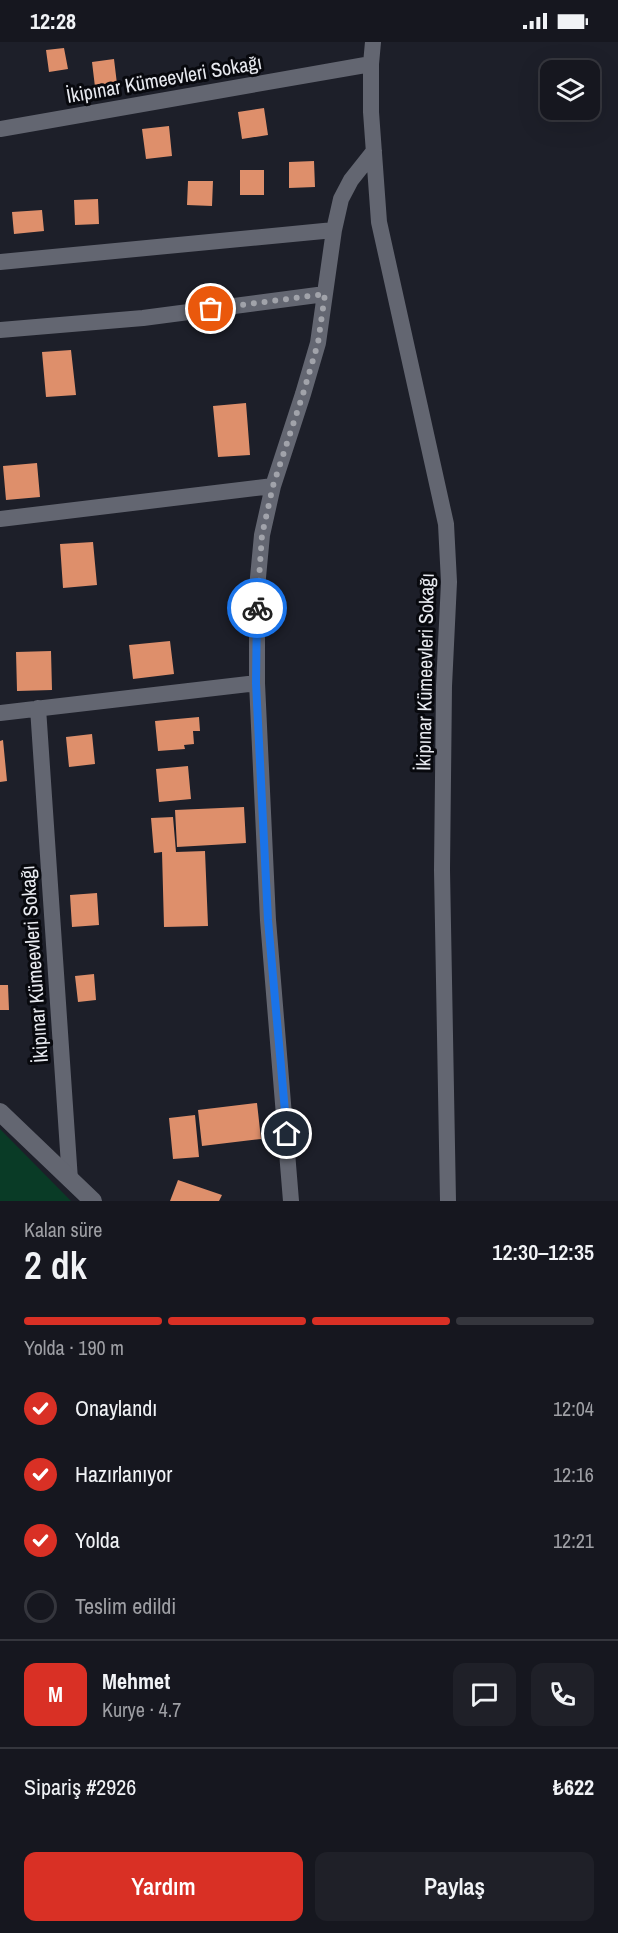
<!DOCTYPE html>
<html lang="tr">
<meta charset="utf-8">
<style>
:root{--surface:#16171f;--page:#1f2028;--text:#f1f3f6;--muted:#9e9fa4;--line:#35363d;--accent:#d93025}
body{margin:0;font-family:"Archivo Narrow",sans-serif;background:var(--page);color:var(--text);height:100vh;display:flex;flex-direction:column;font-size:22px;white-space:nowrap}
*{box-sizing:border-box;margin:0}
p{font-size:20px;color:var(--muted)}
.icon{flex:none;width:33px;height:33px;fill:none;stroke:currentColor;stroke-width:2;stroke-linecap:round;stroke-linejoin:round}
.map{position:relative;height:1159px;overflow:hidden}
.drawer{display:flex;flex-direction:column;background:var(--surface);flex:1}
.drawer>*{flex:none}
.controls{position:absolute;left:540px;top:18px;display:grid;gap:12px}
.controls a{display:grid;place-items:center;width:60px;height:60px;border-radius:12px;background:var(--surface);box-shadow:0 6px 24px #0002,0 0 0 2px var(--line);font-size:30px}
.pin{position:absolute;display:grid;place-items:center;width:51px;height:51px;color:#fff;margin:-26px;border:3px solid #fff;border-radius:50%;box-shadow:0 2px 6px #0007}
.courier{position:absolute;display:grid;place-items:center;width:60px;height:60px;margin:-30px;border:4px solid #1a73e8;border-radius:50%;background:#fff;color:#222;box-shadow:0 2px 8px #0007}
.headline em{font-style:normal;font-weight:600}
.headline div{display:flex;flex-direction:column-reverse}
.headline{display:flex;align-items:center;justify-content:space-between;height:102px;padding:0 24px}
h1{font-size:39px;font-weight:600;line-height:45px}
.bar{display:grid;grid-template-columns:repeat(4,1fr);gap:9px 6px;align-content:center;height:72px;padding:0 24px}
.bar i{height:8px;border-radius:4px;background:var(--line)}
.bar .on{background:var(--accent)}
.bar p{grid-column:span 4}
.line{display:flex;align-items:center;gap:15px;padding:0 24px;border-top:2px solid var(--line)}
.line div{flex:1}
.round{display:grid;place-items:center;flex:none;width:63px;height:63px;border-radius:12px;background:var(--page)}
ol{padding:0 24px;list-style:none}
li{display:flex;align-items:center;gap:18px;height:66px}
li p{margin-inline-start:auto}
li .icon{padding:6px;border-radius:50%;background:var(--accent);color:#fff;stroke-width:4}
li:last-child{color:var(--muted)}
li i{width:33px;height:33px;border:3px solid var(--line);border-radius:50%}
.action{display:flex;gap:12px;margin-top:auto;padding:12px 24px}
.action a{flex:1;height:69px;border-radius:12px;background:var(--accent);color:#fff;font-size:24px;font-weight:600;line-height:69px;text-align:center}
.action a+a{background:var(--page);color:var(--text)}
.status{display:flex;justify-content:space-between;align-items:center;height:42px;padding:0 30px;background:var(--surface);direction:ltr}
.status svg{height:16px;fill:currentColor}
.map>svg:first-child{display:block}
.green{fill:#093b26}
.building{fill:#de8f6b}
.lines{fill:none;stroke-linecap:round;stroke-linejoin:round}
.minor{stroke:#636671;stroke-width:16}
.tertiary{stroke:#636671;stroke-width:18}
.done{stroke:#a1a3aa;stroke-width:6;stroke-dasharray:0 10.8}
.route{stroke:#1a73e8;stroke-width:8}
.labels{text-anchor:middle;stroke-width:6;stroke-linejoin:round;paint-order:stroke}
.street-label{font-size:20px;fill:#e8eaf0;stroke:#08090e}
</style>
<div class="status"><b>12:28</b><svg viewBox="0 0 49 12"><path d="M0 12V9h3v3zM5 12V6h3v6zM10 12V3h3v9zM15 12V0h3v12zM26 1h20v11H26zM47 4h2v5h-2z"/></svg></div>
<div class="map">
<svg width="618" height="1159" viewBox="0 0 618 1159">
<rect width="100%" height="100%" fill="#1d1f29"/>
<path class="green" d="M0,1087L71,1159H0Z"/>
<path class="building" d="M64,6L68,27L49,30L46,8Z
M114,17L117,42L95,45L92,20Z
M264,66L268,93L242,97L238,70Z
M169,84L172,114L146,117L142,87Z
M314,119L315,145L289,146V120Z
M240,128H264V153H240Z
M188,139H213L212,164L187,163Z
M98,157L99,182L75,183L74,158Z
M42,168L44,189L14,192L12,170Z
M71,308L76,353L46,355L42,310Z
M246,361L250,413L218,415L213,364Z
M37,421L40,455L6,458L3,424Z
M93,500L97,543L63,546L60,502Z
M170,599L174,632L133,637L129,603Z
M51,609L52,648L17,649L16,610Z
M199,675L200,689H193L194,702L184,703L185,707L158,709L155,679Z
M92,692L95,722L69,725L66,695Z
M3,698L7,739L0,740V699Z
M188,724L191,757L159,760L156,727Z
M244,765L246,801L177,805L175,768Z
M173,775L176,810L205,809L208,884L164,885L162,810L154,811L151,776Z
M97,851L99,883L72,885L70,853Z
M94,932L96,958L78,960L75,934Z
M0,943H8L9,968H0Z
M257,1061L261,1097L202,1104L198,1068Z
M195,1073L199,1115L173,1117L169,1076Z
M178,1138L222,1153L219,1159H170Z"/>
<g class="lines">
<path class="minor" d="M373,0L371,22V70L379,180L446,482L449,540L444,644L442,828L448,1159
M0,87L371,22
M0,220C111,210 222,198 334,188
M0,288L143,276L325,252
M0,477L273,444
M38,666L70,1138
M0,671L257,641
M291,1159L268,878L257,641V546L262,493L273,444L303,352L318,301L334,188L341,157L351,138L374,109"/>
<path class="tertiary" d="M0,1070L93,1159"/>
</g>
<g class="lines">
<path class="done" d="M211,267L325,252L318,301L303,352L273,444L262,493L257,566"/>
<path class="route" d="M257,566L256,641L268,878L287,1092"/>
</g>
<g class="labels">
<g class="street-label">
<text transform="translate(164 37) rotate(-10)" y="7">İkipınar Kümeevleri Sokağı</text>
<text transform="translate(425 630) rotate(-89)" y="7">İkipınar Kümeevleri Sokağı</text>
<text transform="translate(34 922) rotate(-94)" y="7">İkipınar Kümeevleri Sokağı</text>
</g>
</g>
</svg>
<div class="controls">
<a><svg class="icon" aria-label="layers" viewBox="0 0 24 24"><path d="M12 4l9 5-9 5-9-5zM3 14l9 5 9-5"/></svg></a>
</div>
<div class="pin" style="left:211px;top:267px;background:#ea580c"><svg class="icon" aria-label="bag" viewBox="0 0 24 24"><path d="M5 8h14l-1 12H6zM9 8a3 3 0 0 1 6 0"/></svg></div>
<div class="pin" style="left:287px;top:1092px;background:#1f2937"><svg class="icon" aria-label="home" viewBox="0 0 24 24"><path d="M3 11l9-7 9 7M6 9v11h12V9"/></svg></div>
<div class="courier" style="left:257px;top:566px"><svg class="icon" aria-label="bike" viewBox="0 0 24 24"><circle cx="6" cy="16" r="4"/><circle cx="18" cy="16" r="4"/><path d="M6 16l4-8h5l3 8M10 8l3 8H6M13 5h3"/></svg></div>
</div>
<section class="drawer">
<div class="headline"><div><h1>2 dk</h1><p>Kalan süre</p></div><em>12:30–12:35</em></div>
<div class="bar"><i class="on"></i><i class="on"></i><i class="on"></i><i></i><p>Yolda · 190 m</p></div>
<ol>
<li><svg class="icon" aria-label="check" viewBox="0 0 24 24"><path d="M5 12l5 5 9-10"/></svg>Onaylandı<p>12:04</p></li>
<li><svg class="icon" aria-label="check" viewBox="0 0 24 24"><path d="M5 12l5 5 9-10"/></svg>Hazırlanıyor<p>12:16</p></li>
<li><svg class="icon" aria-label="check" viewBox="0 0 24 24"><path d="M5 12l5 5 9-10"/></svg>Yolda<p>12:21</p></li>
<li><i></i>Teslim edildi</li>
</ol>
<div class="line" style="height:108px"><b class="round" style="background:var(--accent);color:#fff">M</b><div><b>Mehmet</b><p>Kurye · 4.7</p></div><a class="round"><svg class="icon" aria-label="chat" viewBox="0 0 24 24"><path d="M4 5h16v11H9l-5 4z"/></svg></a><a class="round"><svg class="icon" aria-label="phone" viewBox="0 0 24 24"><path d="M5 4h4l2 5-3 2q2 4 5 5l2-3 5 2v4C11 20 4 13 5 4z"/></svg></a></div>
<div class="line" style="height:78px"><div>Sipariş #2926</div><b>₺622</b></div>
<div class="action"><a>Yardım</a><a>Paylaş</a></div>
</section>
